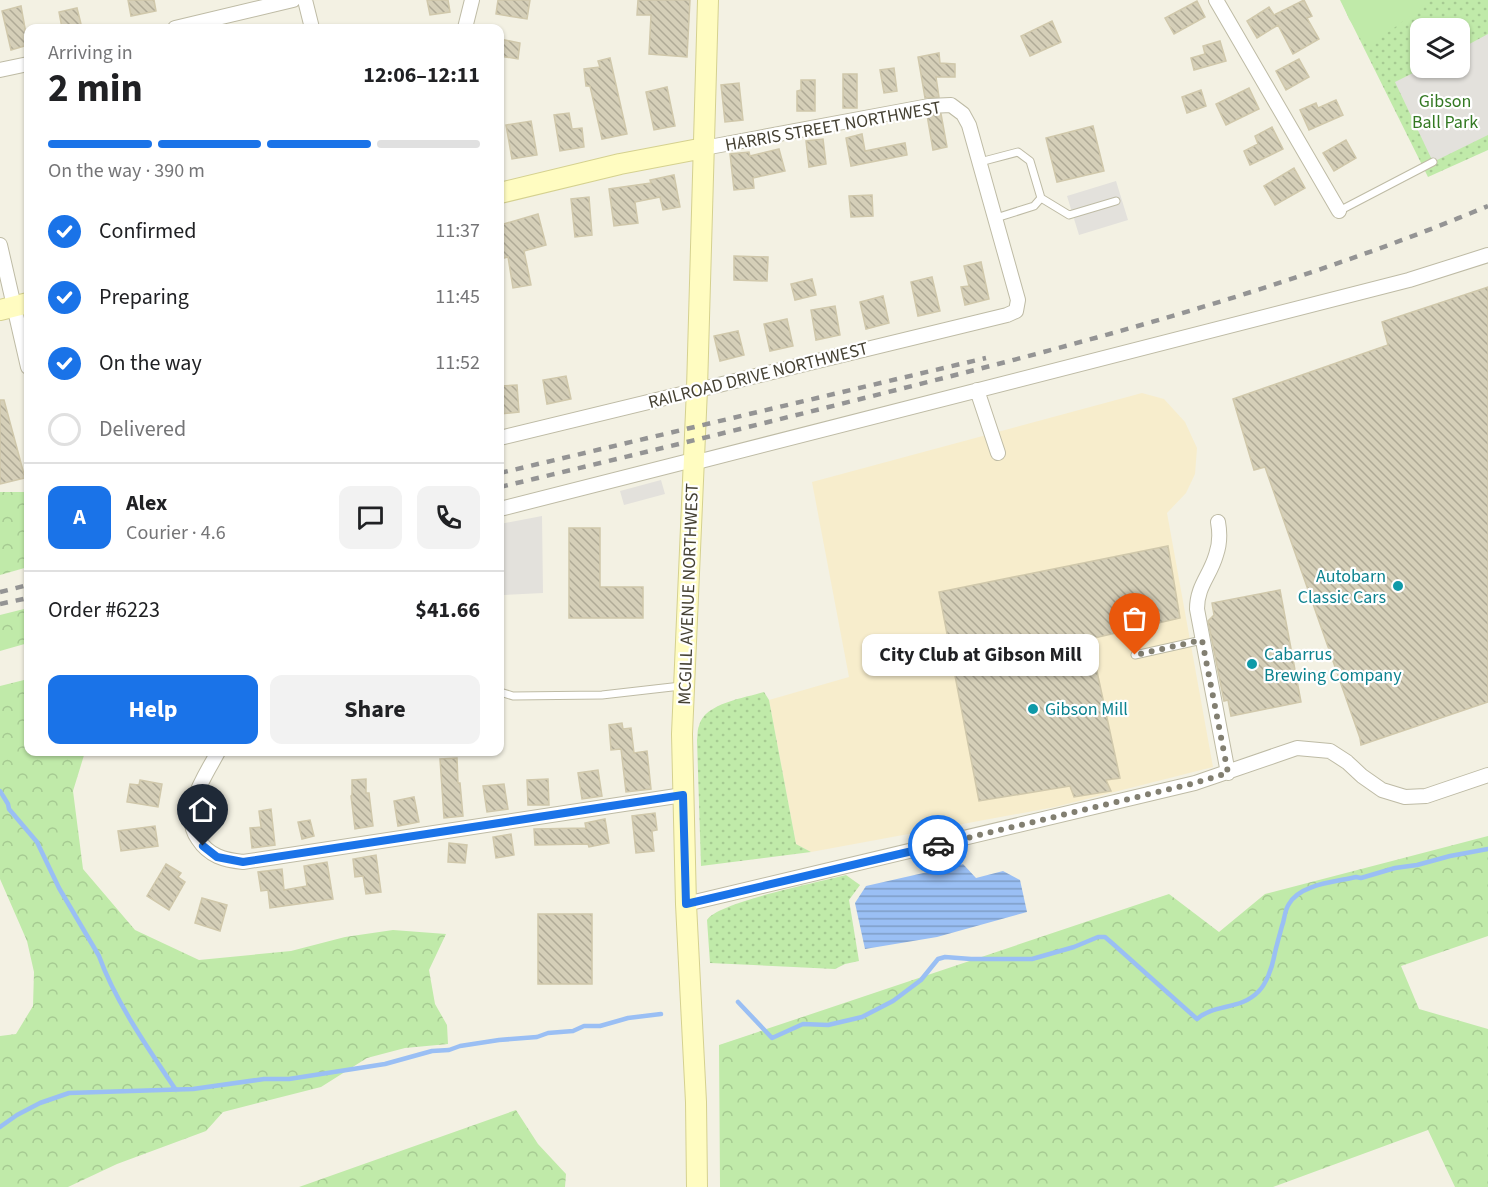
<!DOCTYPE html>
<meta charset="utf-8">
<style>
:root{--surface:#fff;--page:#f2f2f2;--text:#202124;--muted:#757577;--line:#e0e0e0;--accent:#1a73e8}
body{margin:0;font-family:"Source Sans 3",sans-serif;background:var(--page);color:var(--text);height:100vh;display:flex;flex-direction:column;font-size:22px;white-space:nowrap}
*{box-sizing:border-box;margin:0}
p{font-size:20px;color:var(--muted)}
.icon{flex:none;width:33px;height:33px;fill:none;stroke:currentColor;stroke-width:2;stroke-linecap:round;stroke-linejoin:round}
.map{position:relative;flex:1;overflow:hidden}
.panel{position:absolute;left:24px;top:24px;width:480px;height:732px;display:flex;flex-direction:column;background:var(--surface);border-radius:12px;box-shadow:0 2px 4px #0004}
.panel>*{flex:none}
.buttons{position:absolute;left:1410px;top:18px;display:grid;gap:12px}
.buttons a{display:grid;place-items:center;width:60px;height:60px;border-radius:12px;background:var(--surface);box-shadow:0 2px 4px #0004;font-size:30px}
.pin{position:absolute;display:grid;place-items:center;width:51px;height:51px;color:#fff;margin:-62px -26px;border-radius:50% 50% 50% 0;rotate:-45deg;box-shadow:0 0 6px #0007}
.pin .icon{rotate:45deg}
.courier{position:absolute;display:grid;place-items:center;width:60px;height:60px;margin:-30px;border:4px solid #1a73e8;border-radius:50%;background:#fff;color:#222;box-shadow:0 2px 8px #0007}
.bubble{position:absolute;height:42px;border-radius:12px;background:var(--surface);box-shadow:0 2px 4px #0004;font-size:20px;font-weight:700;line-height:42px;text-align:center}
.overview em{font-style:normal;font-weight:700}
.overview div{display:flex;flex-direction:column-reverse}
.overview{display:flex;align-items:center;justify-content:space-between;height:102px;padding:0 24px}
h1{font-size:39px;font-weight:700;line-height:45px}
.bar{display:grid;grid-template-columns:repeat(4,1fr);gap:9px 6px;align-content:center;height:72px;padding:0 24px}
.bar i{height:8px;border-radius:4px;background:var(--line)}
.bar .active{background:var(--accent)}
.bar p{grid-column:span 4}
.line{display:flex;align-items:center;gap:15px;padding:0 24px;border-top:2px solid var(--line)}
.line div{flex:1}
.round{display:grid;place-items:center;flex:none;width:63px;height:63px;border-radius:12px;background:var(--page)}
ol{padding:0 24px;list-style:none}
li{display:flex;align-items:center;gap:18px;height:66px}
li p{margin-inline-start:auto}
li .icon{padding:6px;border-radius:50%;background:var(--accent);color:#fff;stroke-width:4}
li:last-child{color:var(--muted)}
li i{width:33px;height:33px;border:3px solid var(--line);border-radius:50%}
.button{display:flex;gap:12px;margin-top:auto;padding:12px 24px}
.button a{flex:1;height:69px;border-radius:12px;background:var(--accent);color:#fff;font-size:24px;font-weight:700;line-height:69px;text-align:center}
.button a+a{background:var(--page);color:var(--text)}
.map>svg:first-child{display:block}
.commercial{fill:#f7edcc}
.grass{fill:url(#grass-dots);fill-rule:evenodd}
.forest{fill:url(#forest-crowns)}
.garden{fill:#c0eaa9}
.parking{fill:#e3e1dc}
.water{fill:url(#water-rules)}
.lines{fill:none;stroke-linecap:round;stroke-linejoin:round}
.stream{stroke:#9abff4;stroke-width:4.5}
.building{fill:url(#building-back-hatch);stroke:#d0c8ab;stroke-width:1.5}
.lane-casing{stroke:#bebba5;stroke-width:9}
.street-casing{stroke:#bebba5;stroke-width:16}
.secondary-casing{stroke:#d5d18f;stroke-width:22}
.lane{stroke:#fff;stroke-width:7}
.street{stroke:#fff;stroke-width:14}
.secondary{stroke:#fffcc1;stroke-width:20}
.rail{stroke:#949494;stroke-width:4.5;stroke-dasharray:8 8;stroke-linecap:butt}
.done{stroke:#827f71;stroke-width:6;stroke-dasharray:0 10.8}
.route{stroke:#1a73e8;stroke-width:8}
.culture-dot{fill:#0f9aa8;stroke:#fff;stroke-width:2}
.labels{text-anchor:middle;stroke-width:4.5;stroke-linejoin:round;paint-order:stroke}
.park-label{font-size:18px;fill:#347923;stroke:#fff}
.street-label{font-size:18px;fill:#454133;stroke:#fff}
.culture-label{font-size:18px;fill:#0d838f;stroke:#fff;text-anchor:start}
</style>
<div class="map">
<svg width="1488" height="1187" viewBox="0 0 1488 1187">
<defs>
<pattern id="grass-dots" width="8" height="8" patternUnits="userSpaceOnUse" patternTransform="scale(1.5)"><rect width="8" height="8" fill="#c0eaa9"/><path d="M2 2h.1M6 6h.1" fill="none" stroke="#a6ca92" stroke-width="1.8" stroke-linecap="round"/></pattern>
<pattern id="forest-crowns" width="20" height="18" patternUnits="userSpaceOnUse" patternTransform="scale(1.5)"><rect width="20" height="18" fill="#c0eaa9"/><path d="M2 6a3 3 0 1 1 6 0M12 15a3 3 0 1 1 6 0" fill="none" stroke="#a6ca92"/></pattern>
<pattern id="water-rules" width="6" height="5" patternUnits="userSpaceOnUse" patternTransform="scale(1.5)"><rect width="6" height="5" fill="#9abff4"/><path d="M0 2.5h6" fill="none" stroke="#7f9dc6"/></pattern>
<pattern id="building-back-hatch" width="6" height="6" patternUnits="userSpaceOnUse" patternTransform="scale(1.5)"><rect width="6" height="6" fill="#d5cfb8"/><path d="M-1 5l2 2M0 0l6 6M5-1l2 2" fill="none" stroke="#afaa96"/></pattern>
</defs>
<rect width="100%" height="100%" fill="#f3f1e3"/>
<path class="commercial" d="M1142,393L1164,399L1185,422L1197,448L1195,474L1186,493L1167,513L1213,767L1055,807L811,852L796,844L769,700L849,677L812,482Z"/>
<path class="grass" d="M1340,0H1488V150L1428,177ZM1420,28H1460V68H1420Z
M764,692L769,700L796,844L811,852L701,866L697,740C698,735 697,730 699,726C704,703 745,698 764,692Z
M846,875L860,885L849,900L859,961L845,964L835,969L710,963L707,920C718,902 820,882 846,875Z"/>
<path class="forest" d="M0,492H28V567L0,575Z
M28,608V643L0,651V615Z
M28,679V752H85L73,791L83,869L135,930L199,960L291,951L345,937L393,930L446,934L429,970L435,1004L447,1025L448,1044L405,1048L367,1058L321,1087L223,1112L206,1131L117,1164L68,1187H0V1036L16,1034L33,1006L34,972L27,941L0,879V686Z
M1488,836V936L1401,966L1419,1009L1488,1029V1187H1455L1428,1130L1273,1187H720L719,1045L1169,894L1219,932L1265,894Z
M516,1110L538,1144L566,1174L565,1187H299Z"/>
<path class="garden" d="M1341,0H1432L1368,47L1349,19Z"/>
<path class="parking" d="M1488,34V135L1433,162L1395,82L1423,68H1460V49Z
M1116,181L1128,220L1079,235L1067,196Z
M661,480L665,494L624,505L620,491Z
M542,516L543,593L504,595L500,524Z"/>
<path class="water" d="M963,864L976,878L1003,871L1020,880L1027,912L937,937L865,949L855,903L866,886Z"/>
<g class="lines">
<path class="stream" d="M0,791L8,804L9,809L37,842L59,888L99,956C115,1001 149,1050 176,1090
M738,1002L772,1038L803,1024L828,1025L862,1017L893,1001L921,980L938,959L945,957L971,959H1032L1074,947L1098,937H1105L1112,943L1197,1019C1215,1003 1240,1011 1259,991C1266,984 1272,968 1274,957C1276,947 1279,937 1282,926C1285,919 1284,911 1289,904C1300,884 1335,882 1356,877L1361,878L1395,868L1417,865L1450,856L1488,849
M0,1127L17,1115L40,1103L69,1093L193,1089L264,1079H289L385,1064L432,1051L449,1050L460,1046L499,1040L537,1037L548,1033L573,1031L584,1026H600L628,1018L661,1014"/>
</g>
<path class="building" d="M128,0H154L156,11L131,16Z
M427,0H448L450,12L430,15Z
M498,0H530L527,19L496,14Z
M638,0H690L687,57L649,54L651,15H637Z
M1304,0L1312,16L1307,18L1319,39L1293,54L1278,25L1257,38L1247,21L1269,7L1274,15Z
M1197,1L1205,17L1174,34L1165,18Z
M21,6L28,45L11,50L2,11Z
M77,8L82,28H62L59,12Z
M1052,21L1061,42L1030,56L1021,36Z
M500,39L520,43L518,59L500,56Z
M1220,41L1226,61L1194,70L1191,58L1205,54L1203,46Z
M939,53L940,63L955,64V77H936L939,97L925,98L918,57Z
M610,58L627,134L602,139L590,86H586L584,69L600,67L598,61Z
M1299,59L1309,77L1286,90L1276,71Z
M894,68L897,91L884,93L880,70Z
M843,74H857V108H843Z
M801,80H815V111H797V91L801,90Z
M739,83L743,120L725,122L721,85Z
M667,87L675,126L654,130L646,92Z
M1249,88L1259,109L1226,125L1216,104Z
M1201,90L1206,106L1187,113L1182,97Z
M1336,100L1343,115L1309,130L1300,110L1316,103L1318,108Z
M569,113L572,129L582,128L584,147L560,151L554,115Z
M941,114L947,147L933,150L927,115Z
M531,121L537,155L512,159L506,125Z
M1093,126L1104,171L1057,182L1046,138Z
M1272,127L1283,149L1250,165L1244,151L1258,144L1255,136Z
M862,134L865,151L905,143L907,155L851,166L846,138Z
M823,139L826,164L809,167L806,141Z
M1346,140L1356,158L1334,171L1323,153Z
M779,149L785,171L753,178L754,188L734,190L730,154L749,152L750,156Z
M1294,168L1305,188L1275,205L1264,186Z
M674,175L680,207L663,210L660,197L635,202L638,223L614,226L609,189L651,183L650,180Z
M872,195L873,216L851,217L849,196Z
M589,197L592,235L575,237L571,199Z
M538,214L546,245L524,251L531,285L513,288L508,257L500,259V225Z
M734,256L768,257L767,281L734,280Z
M981,262L989,299L965,305L961,287L969,286L964,266Z
M932,277L940,311L918,316L911,282Z
M812,279L816,295L795,300L791,284Z
M1488,287V702L1361,745L1360,738L1265,467L1254,470L1233,399L1388,345L1382,322Z
M883,296L889,323L866,329L860,302Z
M835,306L840,335L816,340L811,310Z
M787,319L793,346L770,351L764,324Z
M738,331L744,355L720,361L714,336Z
M566,376L571,399L547,404L543,380Z
M517,385L519,412L500,414V386Z
M0,400H4L25,478L0,484Z
M569,528H600V587H643V618H569Z
M1168,546L1180,618L1090,639L1120,778L1106,780L1111,791L1074,797L1070,786L979,801L939,592Z
M1280,590L1301,702L1231,716L1228,700L1224,701L1208,621L1214,615L1212,603Z
M622,723L623,729L631,728L634,753L647,751L651,789L626,792L621,749L611,750L609,725Z
M457,758L458,783H460L463,816L444,818L440,759Z
M598,770L602,796L582,799L578,773Z
M366,779V793H369L373,826L355,829L351,796L352,795V780Z
M548,779L549,805H528L527,780Z
M140,780L162,784L158,807L127,802L130,784L139,785Z
M504,784L508,809L487,812L483,786Z
M414,797L419,822L398,826L394,801Z
M271,809L275,845L252,848L250,828L261,827L259,811Z
M655,813L657,830L652,831L654,851L636,853L632,816Z
M605,819L609,843L589,847L588,844L535,845L534,829L586,828L585,823Z
M310,820L314,836L302,839L298,822Z
M155,826L158,846L121,851L118,831Z
M511,834L514,855L496,858L493,837Z
M449,843L467,845L465,863L448,862Z
M376,855L381,892L366,894L363,876L355,877L353,859Z
M327,862L333,899L270,908L268,890L261,891L258,872L282,869L284,890L307,886L304,866Z
M166,864L181,873L178,877L185,882L169,910L147,896Z
M202,898L227,905L220,931L195,923Z
M538,914H592V984H538Z"/>
<g class="lines">
<g class="lane-casing">
<path id="lane" d="M980,162L1018,152L1030,161L1041,198L1034,206L996,218
M1041,198L1069,215L1116,201
M1339,211L1433,162
M1135,655L1202,640
M500,692L513,696L602,695L681,686"/>
</g>
<g class="street-casing">
<path id="street" d="M305,0L312,28
M1216,0L1339,211
M175,28L293,0
M465,28L472,0
M0,70L28,64
M0,245L28,367
M977,390L998,453
M500,438L1007,315L1016,311L1018,300L969,125L963,114L951,105L929,106L704,148
M693,463L1409,280L1488,255
M500,509L693,460
M1218,522C1220,533 1220,544 1216,555C1210,576 1197,586 1197,609L1228,773
M218,752C205,776 179,812 198,839C209,856 224,860 243,862L683,795
M686,904L1195,783L1297,748L1330,751L1347,762L1362,776L1382,790L1405,797L1426,796L1488,775"/>
</g>
<g class="secondary-casing">
<path id="secondary" d="M500,193L620,164L704,148
M0,310L28,303
M697,1187L696,1102L686,904L682,734L697,389L708,0"/>
</g>
<use href="#lane" class="lane"/>
<use href="#street" class="street"/>
<use href="#secondary" class="secondary"/>
<path class="rail" d="M500,473L986,358
M500,487C639,454 778,420 916,385C1110,336 1304,283 1488,206
M0,592L28,585
M0,604L28,598"/>
</g>
<g class="lines">
<path class="done" d="M938,845L1195,783L1228,773L1202,640L1135,655"/>
<path class="route" d="M203,846L217,857L243,862L683,795L686,904L938,845"/>
</g>
<g class="culture-dot">
<circle cx="1398" cy="586" r="6"/>
<circle cx="1252" cy="664" r="6"/>
<circle cx="1033" cy="709" r="6"/>
</g>
<g class="labels">
<g class="park-label">
<text x="1445" y="107">Gibson<tspan x="1445" dy="21">Ball Park</tspan></text>
</g>
<g class="street-label">
<text transform="translate(833 126) rotate(-10)" y="6">HARRIS STREET NORTHWEST</text>
<text transform="translate(758 375) rotate(-14)" y="6">RAILROAD DRIVE NORTHWEST</text>
<text transform="translate(688 594) rotate(-88)" y="6">MCGILL AVENUE NORTHWEST</text>
</g>
<g class="culture-label">
<text x="1386" y="582" text-anchor="end">Autobarn<tspan x="1386" dy="21">Classic Cars</tspan></text>
<text x="1264" y="660">Cabarrus<tspan x="1264" dy="21">Brewing Company</tspan></text>
<text x="1045" y="715">Gibson Mill</text>
</g>
</g>
</svg>
<div class="buttons">
<a><svg class="icon" aria-label="layers" viewBox="0 0 24 24"><path d="M12 4l9 5-9 5-9-5zM3 14l9 5 9-5"/></svg></a>
</div>
<div class="pin" style="left:1135px;top:655px;background:#ea580c"><svg class="icon" aria-label="bag" viewBox="0 0 24 24"><path d="M5 8h14l-1 12H6zM9 8a3 3 0 0 1 6 0"/></svg></div>
<div class="pin" style="left:203px;top:846px;background:#1f2937"><svg class="icon" aria-label="home" viewBox="0 0 24 24"><path d="M3 11l9-7 9 7M6 9v11h12V9"/></svg></div>
<div class="courier" style="left:938px;top:845px"><svg class="icon" aria-label="car" viewBox="0 0 24 24"><path d="M5 17H2v-5l4-1 3-4h7l3 4 3 1v5h-3M9 17h6M6 11h13"/><circle cx="7" cy="17" r="2"/><circle cx="17" cy="17" r="2"/></svg></div>
<div class="bubble" style="left:862px;top:634px;width:237px">City Club at Gibson Mill</div>
<section class="panel">
<div class="overview"><div><h1>2 min</h1><p>Arriving in</p></div><em>12:06–12:11</em></div>
<div class="bar"><i class="active"></i><i class="active"></i><i class="active"></i><i></i><p>On the way · 390 m</p></div>
<ol>
<li><svg class="icon" aria-label="check" viewBox="0 0 24 24"><path d="M5 12l5 5 9-10"/></svg>Confirmed<p>11:37</p></li>
<li><svg class="icon" aria-label="check" viewBox="0 0 24 24"><path d="M5 12l5 5 9-10"/></svg>Preparing<p>11:45</p></li>
<li><svg class="icon" aria-label="check" viewBox="0 0 24 24"><path d="M5 12l5 5 9-10"/></svg>On the way<p>11:52</p></li>
<li><i></i>Delivered</li>
</ol>
<div class="line" style="height:108px"><b class="round" style="background:var(--accent);color:#fff">A</b><div><b>Alex</b><p>Courier · 4.6</p></div><a class="round"><svg class="icon" aria-label="chat" viewBox="0 0 24 24"><path d="M4 5h16v11H9l-5 4z"/></svg></a><a class="round"><svg class="icon" aria-label="phone" viewBox="0 0 24 24"><path d="M5 4h4l2 5-3 2q2 4 5 5l2-3 5 2v4C11 20 4 13 5 4z"/></svg></a></div>
<div class="line" style="height:78px"><div>Order #6223</div><b>$41.66</b></div>
<div class="button"><a>Help</a><a>Share</a></div>
</section>
</div>
